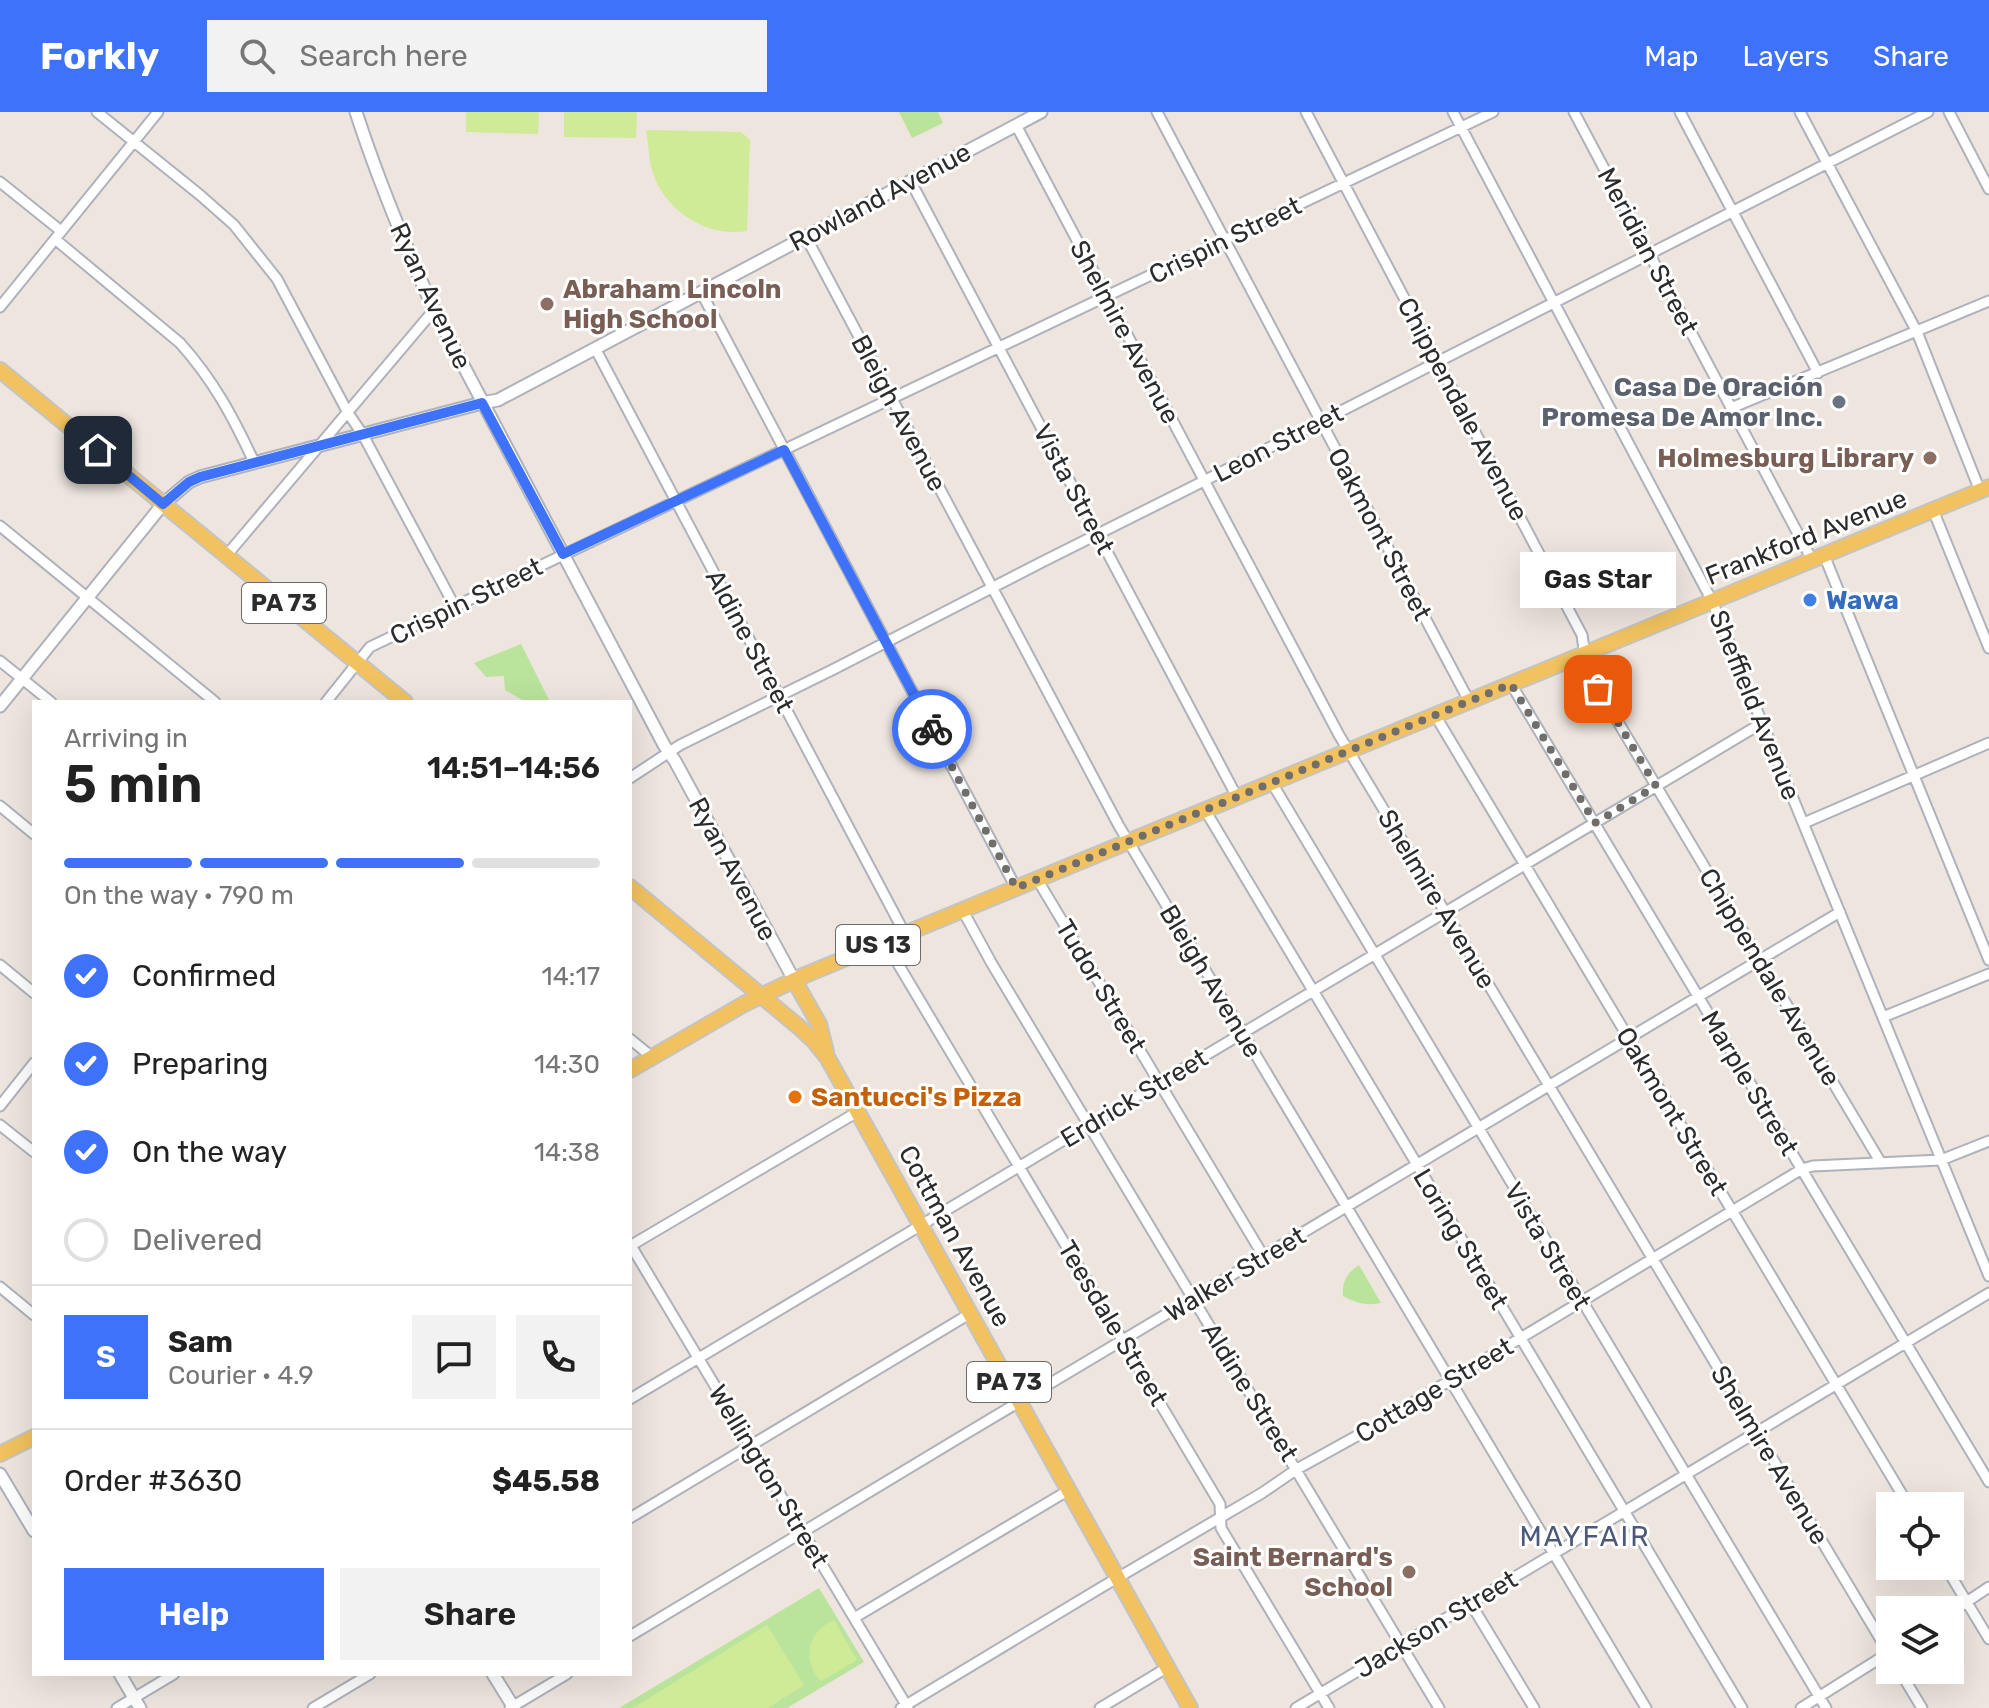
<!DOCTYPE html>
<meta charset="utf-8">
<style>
:root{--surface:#fff;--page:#f2f2f2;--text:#222;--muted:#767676;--line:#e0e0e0;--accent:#3e72fa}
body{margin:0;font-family:Rubik,sans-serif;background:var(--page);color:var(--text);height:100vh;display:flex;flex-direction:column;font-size:30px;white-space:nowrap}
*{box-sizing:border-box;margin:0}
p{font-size:26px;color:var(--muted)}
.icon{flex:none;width:44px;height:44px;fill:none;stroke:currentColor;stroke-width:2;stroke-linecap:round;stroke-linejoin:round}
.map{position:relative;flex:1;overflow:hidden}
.details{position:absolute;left:32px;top:588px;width:600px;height:976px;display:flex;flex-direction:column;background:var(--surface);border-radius:0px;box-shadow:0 8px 32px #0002}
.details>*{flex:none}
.tools{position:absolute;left:1876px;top:1380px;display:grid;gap:16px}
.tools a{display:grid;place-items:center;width:88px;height:88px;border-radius:0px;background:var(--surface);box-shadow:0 8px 32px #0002;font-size:40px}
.pin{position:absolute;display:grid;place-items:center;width:68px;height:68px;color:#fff;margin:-34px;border-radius:16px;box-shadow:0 4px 12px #0006}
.courier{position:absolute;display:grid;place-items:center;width:80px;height:80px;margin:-40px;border:6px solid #3e72fa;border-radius:50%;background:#fff;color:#222;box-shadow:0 2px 10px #0007}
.bubble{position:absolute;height:56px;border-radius:0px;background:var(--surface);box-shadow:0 8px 32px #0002;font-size:26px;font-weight:600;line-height:56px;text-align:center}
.head em{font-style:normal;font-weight:600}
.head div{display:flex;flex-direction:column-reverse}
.head{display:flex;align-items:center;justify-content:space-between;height:136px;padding:0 32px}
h1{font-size:52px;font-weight:600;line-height:60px}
.bar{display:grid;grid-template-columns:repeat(4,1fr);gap:12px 8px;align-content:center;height:96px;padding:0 32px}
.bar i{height:10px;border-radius:6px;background:var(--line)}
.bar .active{background:var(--accent)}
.bar p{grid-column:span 4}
.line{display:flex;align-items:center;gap:20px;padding:0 32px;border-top:2px solid var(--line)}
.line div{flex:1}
.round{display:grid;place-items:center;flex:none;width:84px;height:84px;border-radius:0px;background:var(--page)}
ol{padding:0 32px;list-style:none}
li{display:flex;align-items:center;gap:24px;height:88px}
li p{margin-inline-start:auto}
li .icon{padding:8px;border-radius:50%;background:var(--accent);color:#fff;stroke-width:4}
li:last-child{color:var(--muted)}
li i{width:44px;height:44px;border:4px solid var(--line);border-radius:50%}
.action{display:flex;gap:16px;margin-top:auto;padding:16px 32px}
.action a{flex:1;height:92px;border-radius:0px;background:var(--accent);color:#fff;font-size:32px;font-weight:600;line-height:92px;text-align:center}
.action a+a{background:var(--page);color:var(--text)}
header{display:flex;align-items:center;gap:48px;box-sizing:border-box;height:112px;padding:0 40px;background:var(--accent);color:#fff}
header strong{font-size:38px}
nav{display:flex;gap:44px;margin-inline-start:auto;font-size:28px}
.search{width:560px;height:72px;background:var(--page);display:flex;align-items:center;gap:20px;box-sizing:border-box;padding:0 28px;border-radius:0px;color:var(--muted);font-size:30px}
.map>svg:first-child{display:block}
.green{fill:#bae49b}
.pitch{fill:#cfeb97}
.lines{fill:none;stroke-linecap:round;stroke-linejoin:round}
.minor-casing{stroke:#aeb2bc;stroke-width:13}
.tertiary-casing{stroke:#aeb2bc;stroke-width:15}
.primary-casing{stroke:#c4c4c4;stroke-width:18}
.minor{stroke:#fff;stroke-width:9}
.tertiary{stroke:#fff;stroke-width:11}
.primary{stroke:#f1c25f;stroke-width:14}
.done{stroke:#706d6a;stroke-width:8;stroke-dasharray:0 14.4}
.route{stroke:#3e72fa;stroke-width:10}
.education-dot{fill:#8d6e63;stroke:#fff;stroke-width:3}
.worship-dot{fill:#6b7280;stroke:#fff;stroke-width:3}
.shop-dot{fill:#3f7fe0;stroke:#fff;stroke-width:3}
.food-dot{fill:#e8710a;stroke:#fff;stroke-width:3}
.labels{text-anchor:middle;stroke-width:6;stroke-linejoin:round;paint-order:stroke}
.shield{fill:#fff;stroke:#6b6b6b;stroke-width:2}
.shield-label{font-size:24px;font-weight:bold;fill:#2c2c2c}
.street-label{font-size:26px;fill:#2c2c2c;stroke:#fff}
.education-label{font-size:26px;font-weight:bold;fill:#785e54;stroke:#fff;text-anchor:end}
.worship-label{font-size:26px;font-weight:bold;fill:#5b616d;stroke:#fff;text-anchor:end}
.shop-label{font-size:26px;font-weight:bold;fill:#366cbe;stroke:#fff;text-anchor:start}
.food-label{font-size:26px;font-weight:bold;fill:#c56008;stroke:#fff;text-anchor:start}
.neighbourhood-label{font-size:28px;letter-spacing:2px;fill:#4c597d;stroke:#fff}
</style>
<header>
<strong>Forkly</strong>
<div class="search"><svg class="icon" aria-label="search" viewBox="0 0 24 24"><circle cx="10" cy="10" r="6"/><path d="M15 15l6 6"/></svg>Search here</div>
<nav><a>Map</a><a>Layers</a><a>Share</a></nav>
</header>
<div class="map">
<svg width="1989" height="1596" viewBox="0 0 1989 1596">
<rect width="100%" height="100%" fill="#ede5de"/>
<path class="green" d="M899,0H938L943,11L912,26Z
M521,532L550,590H526L505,578L504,564L486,565L474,551Z
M1359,1153L1381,1191C1366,1194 1356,1191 1343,1184C1342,1169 1347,1161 1359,1153Z
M819,1476L864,1550L787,1596H619Z"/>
<path class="pitch" d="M466,0H539L538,22L466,20Z
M564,0H637L636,26L564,25Z
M646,18L741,20L750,28L747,119C707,126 665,99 653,61C648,47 649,32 646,18Z
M834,1508L857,1548L821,1569C801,1548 808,1519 834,1508Z
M767,1513L804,1573L768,1596H633Z"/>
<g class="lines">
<g class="minor-casing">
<path id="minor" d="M97,0L200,83L234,113L277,167L348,301L363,323L455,495
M1157,0L1469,589
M1306,0L1582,523L1587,558L1881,1051
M1453,0L1712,489L1989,1164
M1574,0L1812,448
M1680,0L1818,261
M1800,0L1917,220L1980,379
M1949,0L1989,77
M1016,13L1339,623L1890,1543
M0,70L61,119
M911,70L1237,685
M806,125L1119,714L1646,1596
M55,127L180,231C214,269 233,305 254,350
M701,180L1016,776
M0,195L158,0
M595,236L905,822
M1731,296L1989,189
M1933,398L1989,536
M0,414L215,590
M1824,443L1989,848
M226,444L434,198
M0,549L51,590
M1511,572L1989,1370
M326,590L370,535L1493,0
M1435,603L1909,1394
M630,666L680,633L834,557L1044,449L1194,374L1928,0
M1272,671L1826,1596
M0,694L34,722
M1205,698L1742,1596
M1804,711L1989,631
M1037,767L1264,1145
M963,799L992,852L1439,1596
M885,830L1220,1392L1221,1416L1329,1596
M0,853L34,881
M1883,905L1989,862
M630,927L652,945
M0,994L34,951
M0,1013L34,1040
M630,1132L908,1596
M630,1134L859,999
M0,1175L34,1203
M630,1287L1762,611
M630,1406L971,1201
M1945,1454L1989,1527
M1471,1492L1534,1596
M1950,1501L1989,1475
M854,1506L1069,1378
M630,1524L962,1324L1840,800
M1899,1558L1922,1596
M117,1596L174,1562
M313,1596L370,1562
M510,1596L567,1562
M901,1596L1102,1475L1262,1381L1297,1357L1364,1320L1802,1057L1813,1054L1941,1048L1989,1029
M1100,1596L1168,1555
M1296,1596C1526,1457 1759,1320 1989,1181
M1801,1596L1890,1540"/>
</g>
<g class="tertiary-casing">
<path id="tertiary" d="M356,0C378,68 405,133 434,198L664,633L675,649L794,868
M0,594L163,392L189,370L200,365L482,291L498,288L1041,0
M0,1362L34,1419
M120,1562L140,1596
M493,1562L514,1596"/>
</g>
<g class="primary-casing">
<path id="primary" d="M0,258L405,590
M630,775L799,915L814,929L827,945L1190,1596
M794,868L819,912L826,940
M630,958L744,892L805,863L1989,375
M0,1342L34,1325"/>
</g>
<use href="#minor" class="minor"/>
<use href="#tertiary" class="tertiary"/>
<use href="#primary" class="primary"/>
</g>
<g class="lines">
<path class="done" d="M932,617L1016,776L1511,572L1595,711L1656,674L1598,577"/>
<path class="route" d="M98,338L163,392L189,370L200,365L482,291L563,442L784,338L932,617"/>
</g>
<g class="education-dot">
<circle cx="547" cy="192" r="8"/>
<circle cx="1930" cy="346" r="8"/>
<circle cx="1409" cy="1460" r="8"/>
</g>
<circle class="worship-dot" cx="1839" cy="290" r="8"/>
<circle class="shop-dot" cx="1810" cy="488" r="8"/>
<circle class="food-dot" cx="795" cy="985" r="8"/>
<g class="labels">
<g class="shield">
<rect x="242" y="471" width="84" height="40" rx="6"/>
<rect x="836" y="813" width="84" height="40" rx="6"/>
<rect x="967" y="1250" width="84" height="40" rx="6"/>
</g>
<g class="shield-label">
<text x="284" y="499">PA 73</text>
<text x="878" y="841">US 13</text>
<text x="1009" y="1278">PA 73</text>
</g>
<g class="street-label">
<text transform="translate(880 85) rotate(-28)" y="9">Rowland Avenue</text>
<text transform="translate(1225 128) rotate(-26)" y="9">Crispin Street</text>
<text transform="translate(1648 139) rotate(62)" y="9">Meridian Street</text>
<text transform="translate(431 184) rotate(65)" y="9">Ryan Avenue</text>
<text transform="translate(1125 220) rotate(62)" y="9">Shelmire Avenue</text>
<text transform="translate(1463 297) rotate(62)" y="9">Chippendale Avenue</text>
<text transform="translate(899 301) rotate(62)" y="9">Bleigh Avenue</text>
<text transform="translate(1278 331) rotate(-27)" y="9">Leon Street</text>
<text transform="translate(1074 377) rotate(62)" y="9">Vista Street</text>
<text transform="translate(1380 422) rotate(62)" y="9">Oakmont Street</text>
<text transform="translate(1806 425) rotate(-22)" y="9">Frankford Avenue</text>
<text transform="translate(466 489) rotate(-26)" y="9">Crispin Street</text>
<text transform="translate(750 529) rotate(62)" y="9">Aldine Street</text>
<text transform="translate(1755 593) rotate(68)" y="9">Sheffield Avenue</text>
<text transform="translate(733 757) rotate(62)" y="9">Ryan Avenue</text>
<text transform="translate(1437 787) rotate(59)" y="9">Shelmire Avenue</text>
<text transform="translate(1770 865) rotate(59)" y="9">Chippendale Avenue</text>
<text transform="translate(1211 869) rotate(59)" y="9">Bleigh Avenue</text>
<text transform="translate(1101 874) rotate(59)" y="9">Tudor Street</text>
<text transform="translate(1750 971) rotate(59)" y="9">Marple Street</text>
<text transform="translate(1134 986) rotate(-31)" y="9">Erdrick Street</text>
<text transform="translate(1672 999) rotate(59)" y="9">Oakmont Street</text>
<text transform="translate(955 1124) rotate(61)" y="9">Cottman Avenue</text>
<text transform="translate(1461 1127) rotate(59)" y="9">Loring Street</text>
<text transform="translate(1548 1134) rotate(59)" y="9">Vista Street</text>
<text transform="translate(1235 1162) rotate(-31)" y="9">Walker Street</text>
<text transform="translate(1113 1211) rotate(59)" y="9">Teesdale Street</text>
<text transform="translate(1434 1278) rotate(-31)" y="9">Cottage Street</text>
<text transform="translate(1250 1280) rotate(58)" y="9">Aldine Street</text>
<text transform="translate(1770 1343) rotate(59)" y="9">Shelmire Avenue</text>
<text transform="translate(769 1364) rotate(59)" y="9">Wellington Street</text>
<text transform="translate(1436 1512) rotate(-31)" y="9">Jackson Street</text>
</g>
<g class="education-label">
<text x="563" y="186" text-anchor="start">Abraham Lincoln<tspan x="563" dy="30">High School</tspan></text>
<text x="1914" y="355">Holmesburg Library</text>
<text x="1393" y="1454">Saint Bernard's<tspan x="1393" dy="30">School</tspan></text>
</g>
<g class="worship-label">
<text x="1823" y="284">Casa De Oración<tspan x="1823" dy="30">Promesa De Amor Inc.</tspan></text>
</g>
<g class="shop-label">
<text x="1826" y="497">Wawa</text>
</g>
<g class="food-label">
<text x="811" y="994">Santucci's Pizza</text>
</g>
<g class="neighbourhood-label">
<text x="1585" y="1434">MAYFAIR</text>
</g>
</g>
</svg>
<div class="tools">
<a><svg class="icon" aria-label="locate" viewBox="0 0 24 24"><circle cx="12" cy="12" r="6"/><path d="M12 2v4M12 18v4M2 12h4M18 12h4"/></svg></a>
<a><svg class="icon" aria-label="layers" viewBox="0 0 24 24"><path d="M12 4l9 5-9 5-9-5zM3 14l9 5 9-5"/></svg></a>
</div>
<div class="pin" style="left:1598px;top:577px;background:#ea580c"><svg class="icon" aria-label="bag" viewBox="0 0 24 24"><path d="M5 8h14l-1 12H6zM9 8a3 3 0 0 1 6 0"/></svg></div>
<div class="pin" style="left:98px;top:338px;background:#1f2937"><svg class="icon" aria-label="home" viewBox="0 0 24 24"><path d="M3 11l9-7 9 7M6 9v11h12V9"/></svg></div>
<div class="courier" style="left:932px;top:617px"><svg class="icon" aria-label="bike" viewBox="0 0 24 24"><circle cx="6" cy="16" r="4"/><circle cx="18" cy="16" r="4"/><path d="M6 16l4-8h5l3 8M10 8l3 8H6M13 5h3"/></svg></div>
<div class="bubble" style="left:1520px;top:440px;width:156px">Gas Star</div>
<section class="details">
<div class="head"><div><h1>5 min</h1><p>Arriving in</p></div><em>14:51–14:56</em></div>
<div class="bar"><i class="active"></i><i class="active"></i><i class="active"></i><i></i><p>On the way · 790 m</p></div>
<ol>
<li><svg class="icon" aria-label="check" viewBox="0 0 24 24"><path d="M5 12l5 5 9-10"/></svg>Confirmed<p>14:17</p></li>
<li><svg class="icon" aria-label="check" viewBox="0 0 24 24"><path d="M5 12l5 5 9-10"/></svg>Preparing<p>14:30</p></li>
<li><svg class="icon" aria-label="check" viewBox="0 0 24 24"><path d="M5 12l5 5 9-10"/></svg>On the way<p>14:38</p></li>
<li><i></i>Delivered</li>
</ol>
<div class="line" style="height:144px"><b class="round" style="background:var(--accent);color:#fff">S</b><div><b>Sam</b><p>Courier · 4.9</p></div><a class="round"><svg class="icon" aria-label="chat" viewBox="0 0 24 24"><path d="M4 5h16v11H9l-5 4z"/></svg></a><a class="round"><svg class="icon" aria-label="phone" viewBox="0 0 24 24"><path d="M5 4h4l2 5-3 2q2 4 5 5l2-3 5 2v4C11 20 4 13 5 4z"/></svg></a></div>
<div class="line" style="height:104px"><div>Order #3630</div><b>$45.58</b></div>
<div class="action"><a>Help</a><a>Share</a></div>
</section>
</div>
